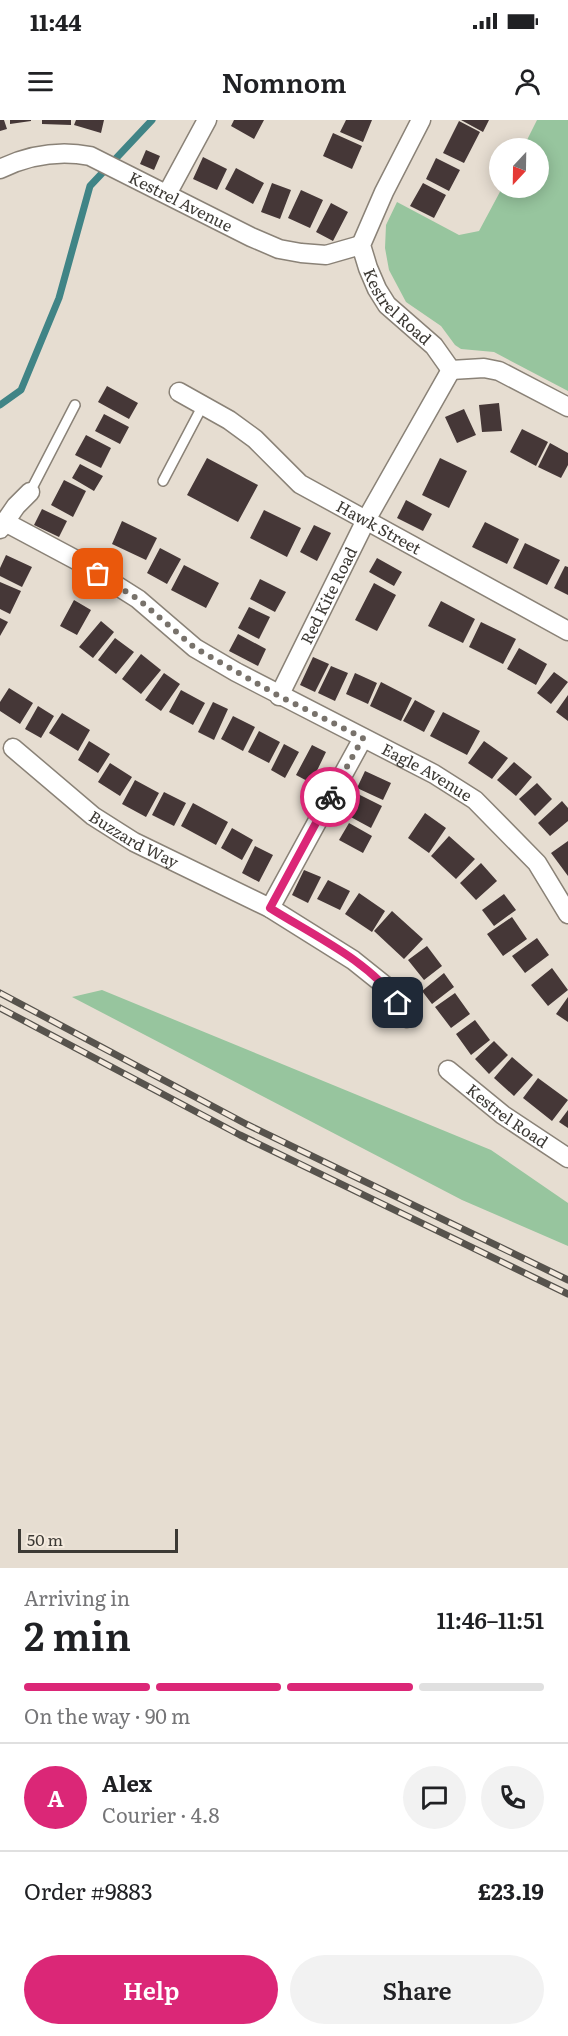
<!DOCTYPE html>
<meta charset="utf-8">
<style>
:root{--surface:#fff;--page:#f2f2f2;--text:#202124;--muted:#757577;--line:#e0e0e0;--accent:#db2777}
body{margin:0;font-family:Literata,serif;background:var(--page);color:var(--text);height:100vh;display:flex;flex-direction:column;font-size:22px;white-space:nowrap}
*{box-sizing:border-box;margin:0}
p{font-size:20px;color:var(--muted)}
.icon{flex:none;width:33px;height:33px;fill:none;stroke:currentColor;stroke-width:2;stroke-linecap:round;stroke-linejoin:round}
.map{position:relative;height:1448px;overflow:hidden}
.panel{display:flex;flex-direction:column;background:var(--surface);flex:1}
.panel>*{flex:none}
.needle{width:39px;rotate:202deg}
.controls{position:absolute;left:489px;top:18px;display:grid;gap:12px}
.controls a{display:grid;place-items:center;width:60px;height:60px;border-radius:50%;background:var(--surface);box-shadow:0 3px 15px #0003;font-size:30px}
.scale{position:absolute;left:18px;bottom:15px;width:160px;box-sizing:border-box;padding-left:6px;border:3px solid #3c3934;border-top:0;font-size:16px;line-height:21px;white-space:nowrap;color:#3c3934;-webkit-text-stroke:4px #f4eade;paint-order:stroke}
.pin{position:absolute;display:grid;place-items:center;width:51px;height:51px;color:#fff;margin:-26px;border-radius:12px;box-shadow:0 3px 9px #0006}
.courier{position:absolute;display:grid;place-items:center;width:60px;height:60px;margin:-30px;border:4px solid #db2777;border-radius:50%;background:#fff;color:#222;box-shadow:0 2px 8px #0007}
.summary em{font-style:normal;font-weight:600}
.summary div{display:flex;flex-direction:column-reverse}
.summary{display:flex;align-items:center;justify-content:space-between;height:102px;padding:0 24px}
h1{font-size:39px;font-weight:600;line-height:45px}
.bar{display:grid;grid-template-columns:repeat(4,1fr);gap:9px 6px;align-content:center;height:72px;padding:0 24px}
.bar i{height:8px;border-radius:4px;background:var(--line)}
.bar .on{background:var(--accent)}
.bar p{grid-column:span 4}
.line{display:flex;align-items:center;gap:15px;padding:0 24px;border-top:2px solid var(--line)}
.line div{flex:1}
.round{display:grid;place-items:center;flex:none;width:63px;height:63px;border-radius:32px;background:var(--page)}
.primary-button{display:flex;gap:12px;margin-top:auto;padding:12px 24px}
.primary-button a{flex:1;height:69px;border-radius:36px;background:var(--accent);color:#fff;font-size:24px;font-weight:600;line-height:69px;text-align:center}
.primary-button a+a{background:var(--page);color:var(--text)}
.status{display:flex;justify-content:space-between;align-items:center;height:42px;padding:0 30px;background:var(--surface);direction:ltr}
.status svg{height:16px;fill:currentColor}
header{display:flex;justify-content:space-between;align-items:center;height:78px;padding:0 24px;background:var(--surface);font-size:27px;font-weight:600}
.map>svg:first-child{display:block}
.green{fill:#97c59e}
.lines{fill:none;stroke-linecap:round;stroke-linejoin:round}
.stream{stroke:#408486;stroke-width:7}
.building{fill:#453737}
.service-casing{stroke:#8a8277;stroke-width:12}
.minor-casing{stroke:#8a8277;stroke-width:21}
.service{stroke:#fff;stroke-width:9}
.minor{stroke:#fff;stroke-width:18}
.rail-casing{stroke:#57534d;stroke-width:7}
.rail{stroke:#f4eade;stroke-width:4.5;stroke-dasharray:14;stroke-linecap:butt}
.done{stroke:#78726b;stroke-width:6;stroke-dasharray:0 10.8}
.route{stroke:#db2777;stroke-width:8}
.labels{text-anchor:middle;stroke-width:6;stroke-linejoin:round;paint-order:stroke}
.street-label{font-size:16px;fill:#3c3934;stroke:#f4eade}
</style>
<div class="status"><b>11:44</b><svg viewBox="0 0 49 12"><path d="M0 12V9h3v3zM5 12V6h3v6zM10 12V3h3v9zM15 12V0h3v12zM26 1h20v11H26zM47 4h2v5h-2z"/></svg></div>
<header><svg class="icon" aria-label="menu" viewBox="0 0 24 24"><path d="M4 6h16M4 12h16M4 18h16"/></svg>Nomnom<svg class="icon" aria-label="person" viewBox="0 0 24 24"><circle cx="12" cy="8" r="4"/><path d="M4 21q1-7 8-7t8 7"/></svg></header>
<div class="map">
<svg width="568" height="1448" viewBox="0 0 568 1448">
<rect width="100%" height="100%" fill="#e6ddd1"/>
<path class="green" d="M537,0H568V271L494,232L461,229L455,225L441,206L406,182L389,150L385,128L386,105L397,82L459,115L479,111L502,68H538V28H523Z
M102,870L491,1030L568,1083V1126L462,1080L72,877Z"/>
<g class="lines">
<path class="stream" d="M0,285L21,270L59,178L90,66L152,0"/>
</g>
<path class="building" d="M0,0H4L7,9L0,11Z
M10,0H31V1L10,4Z
M42,0H71V5L42,4Z
M76,0H104L101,13L74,5Z
M234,0H264L254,19L231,6Z
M346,0H372L363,22L340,12Z
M461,0H489L483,12Z
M459,1L480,12L464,43L443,33Z
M333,13L362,26L352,49L323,36Z
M146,30L160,36L154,50L140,44Z
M203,37L227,49L217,70L193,59Z
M436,38L460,50L449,71L426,59Z
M236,48L264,63L253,84L225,69Z
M272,63L291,70L280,99L261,92Z
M423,63L446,75L434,98L410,86Z
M301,70L323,80L310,108L288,98Z
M331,83L348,92L333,121L316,112Z
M107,266L138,283L129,299L98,282Z
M499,283L502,311L482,312L479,285Z
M464,289L476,315L457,323L445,297Z
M104,294L129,307L120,324L95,311Z
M522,309L548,322L536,346L510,332Z
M86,315L111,328L101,348L75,335Z
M550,323L568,333V345L561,358L538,347Z
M207,338L258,365L238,402L187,375Z
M440,338L467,351L449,388L422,375Z
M80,344L103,356L94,371L72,358Z
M64,360L86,371L73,397L51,385Z
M406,380L432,394L423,411L397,398Z
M42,389L67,401L59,417L34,405Z
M264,390L301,408L287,437L250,418Z
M122,401L157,418L146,440L112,424Z
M485,402L519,419L507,444L472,427Z
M314,405L331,413L317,441L300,432Z
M525,423L560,440L547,465L513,448Z
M160,428L181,439L167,464L147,453Z
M6,435L32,447L22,467L0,456V448Z
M377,438L402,452L394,466L369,452Z
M184,445L219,463L206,488L171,470Z
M565,446L568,447V475L554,468Z
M260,459L286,472L275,492L250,479Z
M0,462L21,471L10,494L0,489Z
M374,463L396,475L377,511L355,500Z
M74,480L91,490L77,515L60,506Z
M441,481L475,499L463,523L428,506Z
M249,487L270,497L259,519L238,508Z
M0,498L8,502L0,516Z
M101,501L114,512L93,538L79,527Z
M481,502L516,519L503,544L469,527Z
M238,514L266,529L258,546L229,531Z
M115,518L134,532L116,554L98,540Z
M519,528L547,544L536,565L507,549Z
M141,534L161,550L141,574L122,559Z
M313,537L329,544L315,572L300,565Z
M331,546L348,553L335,581L318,573Z
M554,552L568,562L551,584L537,573Z
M164,553L180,564L161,591L145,580Z
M355,553L377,563L368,584L346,574Z
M381,562L412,578L401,601L370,586Z
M9,568L33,583L20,604L0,591V582Z
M181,570L205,583L193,605L169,592Z
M568,575V601L556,592Z
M415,580L435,591L424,612L403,601Z
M213,582L228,589L214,620L198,612Z
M38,586L54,596L41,618L25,609Z
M443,592L480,611L467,635L430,616Z
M62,593L90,610L78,631L49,613Z
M233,596L255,607L243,631L221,619Z
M259,611L280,622L269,643L248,632Z
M89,621L110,634L98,653L78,640Z
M484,621L508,638L492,659L468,643Z
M284,624L299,632L285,658L271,650Z
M312,625L326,632L311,663L296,655Z
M514,642L532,657L516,676L497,660Z
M110,643L132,657L120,676L98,662Z
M365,651L391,663L383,680L357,668Z
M135,660L159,673L146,697L122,684Z
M537,663L552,679L535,696L519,679Z
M164,672L186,683L174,706L152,695Z
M358,674L382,686L371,708L347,695Z
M562,681L568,688V701L550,716L538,703Z
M193,683L228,702L216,725L181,706Z
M425,693L446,708L429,733L408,718Z
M349,703L372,716L363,733L339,720Z
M232,708L253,720L242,740L221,728Z
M449,716L475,739L456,759L431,736Z
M568,721V756L551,733Z
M255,726L273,735L259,762L242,753Z
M481,743L497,761L476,780L460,763Z
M304,750L321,757L308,783L292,775Z
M328,760L350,771L340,790L317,779Z
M359,773L385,791L372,812L345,794Z
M504,774L516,790L494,806L482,790Z
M392,791L423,819L404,839L374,811Z
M512,797L527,819L503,836L487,814Z
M537,818L549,835L525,853L512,836Z
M427,826L442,846L424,860L408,840Z
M552,848L568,870L548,886L531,865Z
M444,853L454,867L432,884L422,871Z
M455,873L470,894L451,908L435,887Z
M568,877V902L556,894Z
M475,900L490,920L471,935L456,914Z
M494,921L508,935L489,954L475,939Z
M512,937L533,955L514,976L494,958Z
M538,958L568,980L552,1001L523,978Z
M568,990V1008L559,1002Z"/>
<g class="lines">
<g class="service-casing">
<path id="service" d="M163,361L203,285
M30,372L75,285"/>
</g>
<g class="minor-casing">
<g id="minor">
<path id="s1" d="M421,0L384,72L361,125L368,148L377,169L387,185L434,226L451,250L484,248L499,251L568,287"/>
<path id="s2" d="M0,49C29,35 58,30 90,36L251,117L279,129L301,133L326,135L361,125"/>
<path d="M167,74L207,0"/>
<path id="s3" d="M179,272L229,300L255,319L300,364L568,511"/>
<path id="s4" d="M5,402L78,441L138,479L195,528L236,552L434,654L475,680L537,743L568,794"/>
<path d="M0,409L16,386L30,372"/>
<path id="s5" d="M279,576L366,400L451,250"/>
<path id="s6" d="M13,628L93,696L134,722L270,788L353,840L388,868L407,898"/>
<path d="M270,788L363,618"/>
<path id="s7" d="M448,950L503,995L568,1038"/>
</g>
</g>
<use href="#service" class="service"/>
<use href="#minor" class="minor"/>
<g class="rail-casing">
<path id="rail" d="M0,873L246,1004L568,1160
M0,888L240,1015L568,1174"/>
</g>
<use href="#rail" class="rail"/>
</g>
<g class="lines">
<path class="done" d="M98,454L138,479L195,528L279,576L363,618L330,677"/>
<path class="route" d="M330,677L270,788C311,814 371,842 398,883"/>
</g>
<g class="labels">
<g class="street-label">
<text dy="6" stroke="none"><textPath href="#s2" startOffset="194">Kestrel Avenue</textPath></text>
<text dy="6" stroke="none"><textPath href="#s1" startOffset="212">Kestrel Road</textPath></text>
<text dy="6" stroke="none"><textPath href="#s3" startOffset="243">Hawk Street</textPath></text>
<text dy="6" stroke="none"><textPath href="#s5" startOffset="112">Red Kite Road</textPath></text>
<text dy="6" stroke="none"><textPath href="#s4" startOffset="492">Eagle Avenue</textPath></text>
<text dy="6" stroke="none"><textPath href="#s6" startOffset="152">Buzzard Way</textPath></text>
<text dy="6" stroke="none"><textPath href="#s7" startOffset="75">Kestrel Road</textPath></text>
</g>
</g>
</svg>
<div class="controls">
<a><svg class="needle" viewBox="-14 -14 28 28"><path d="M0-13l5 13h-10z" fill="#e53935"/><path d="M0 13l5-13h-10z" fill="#757577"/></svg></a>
</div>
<div class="scale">50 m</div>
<div class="pin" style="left:98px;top:454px;background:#ea580c"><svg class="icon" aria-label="bag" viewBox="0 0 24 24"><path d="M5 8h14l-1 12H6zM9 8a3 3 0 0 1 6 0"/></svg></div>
<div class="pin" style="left:398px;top:883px;background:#1f2937"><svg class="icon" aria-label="home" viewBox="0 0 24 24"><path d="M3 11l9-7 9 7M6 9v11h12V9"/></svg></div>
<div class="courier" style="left:330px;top:677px"><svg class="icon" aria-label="bike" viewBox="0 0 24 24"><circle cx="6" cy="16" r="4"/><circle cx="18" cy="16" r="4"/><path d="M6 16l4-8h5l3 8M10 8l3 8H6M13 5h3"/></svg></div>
</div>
<section class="panel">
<div class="summary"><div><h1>2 min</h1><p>Arriving in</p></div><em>11:46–11:51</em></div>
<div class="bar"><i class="on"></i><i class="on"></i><i class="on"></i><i></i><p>On the way · 90 m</p></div>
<div class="line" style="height:108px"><b class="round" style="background:var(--accent);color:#fff">A</b><div><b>Alex</b><p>Courier · 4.8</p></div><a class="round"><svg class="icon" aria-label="chat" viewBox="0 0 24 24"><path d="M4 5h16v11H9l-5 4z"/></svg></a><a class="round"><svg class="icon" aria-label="phone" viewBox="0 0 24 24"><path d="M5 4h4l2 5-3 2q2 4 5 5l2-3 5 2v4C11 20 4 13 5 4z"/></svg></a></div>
<div class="line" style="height:78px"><div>Order #9883</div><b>£23.19</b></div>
<div class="primary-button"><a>Help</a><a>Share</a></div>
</section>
